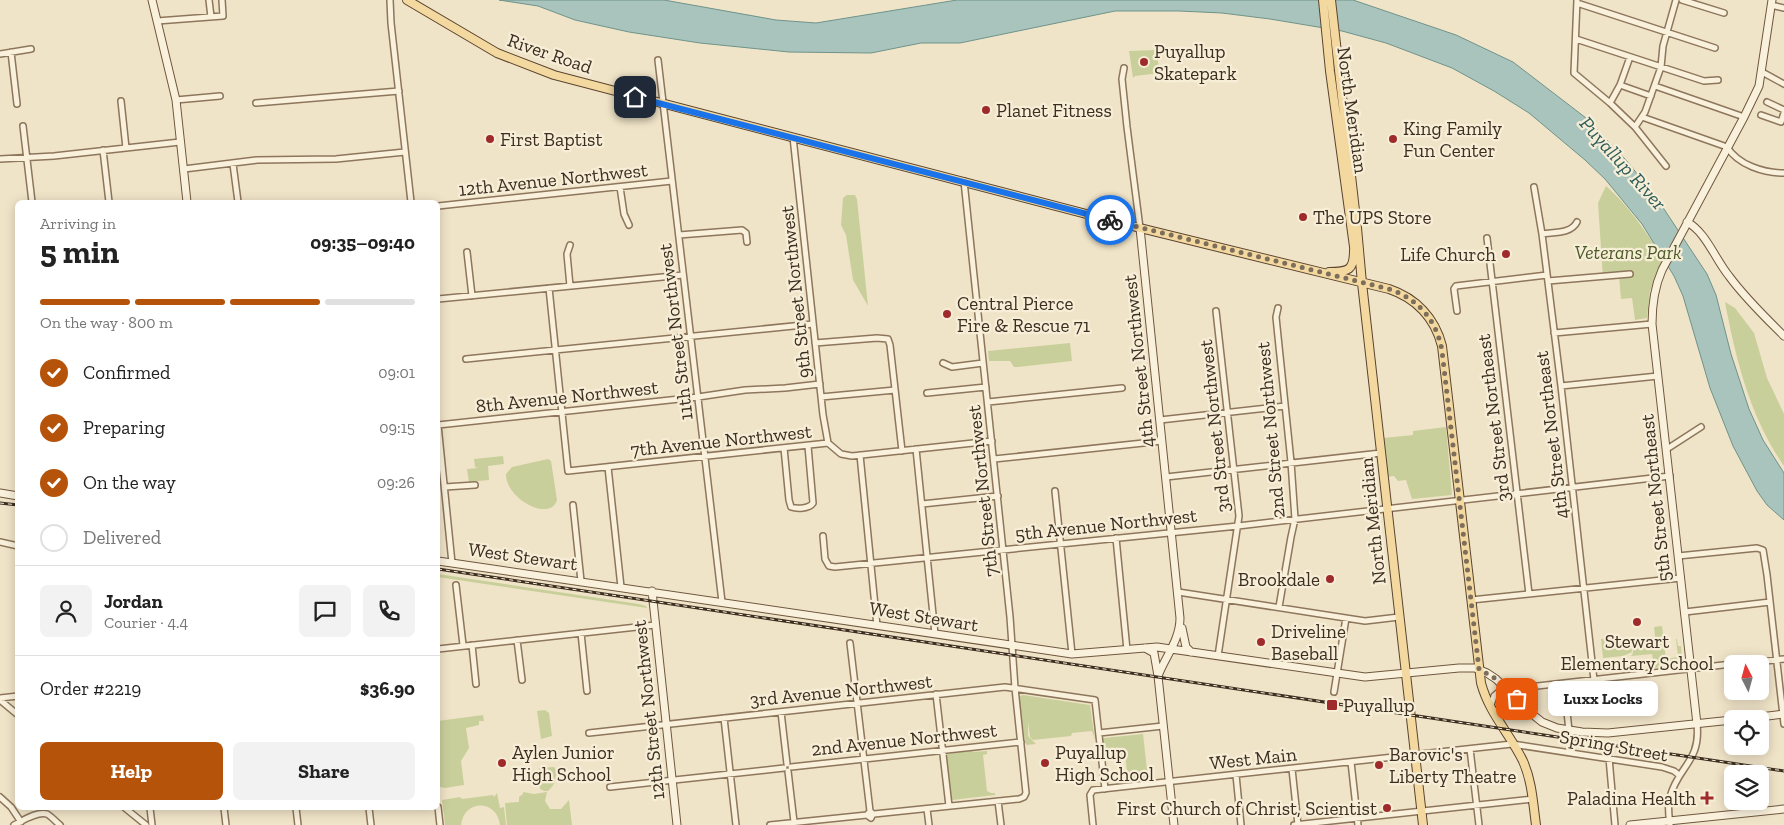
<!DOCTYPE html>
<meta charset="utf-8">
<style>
:root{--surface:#fff;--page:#f2f2f2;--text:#222;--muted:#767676;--line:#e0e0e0;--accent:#b45309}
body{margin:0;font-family:"Zilla Slab",serif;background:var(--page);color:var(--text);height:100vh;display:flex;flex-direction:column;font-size:19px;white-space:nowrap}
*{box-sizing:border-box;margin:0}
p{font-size:16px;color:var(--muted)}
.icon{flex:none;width:28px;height:28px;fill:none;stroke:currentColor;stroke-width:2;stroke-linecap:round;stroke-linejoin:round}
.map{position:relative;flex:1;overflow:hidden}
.side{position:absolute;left:15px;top:200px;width:425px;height:610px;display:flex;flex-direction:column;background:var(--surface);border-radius:8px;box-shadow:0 2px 12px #0003}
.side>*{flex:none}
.needle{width:32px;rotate:354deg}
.buttons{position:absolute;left:1724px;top:655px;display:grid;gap:10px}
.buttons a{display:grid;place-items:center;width:45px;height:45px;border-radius:8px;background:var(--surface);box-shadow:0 2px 12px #0003;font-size:25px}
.pin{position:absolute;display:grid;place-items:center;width:42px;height:42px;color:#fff;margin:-21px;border-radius:10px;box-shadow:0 2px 8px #0006}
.courier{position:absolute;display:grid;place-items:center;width:50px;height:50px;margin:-25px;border:4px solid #1a73e8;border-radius:50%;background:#fff;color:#222;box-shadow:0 1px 6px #0007}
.bubble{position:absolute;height:35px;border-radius:8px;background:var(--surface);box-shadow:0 2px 12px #0003;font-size:16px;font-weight:700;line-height:35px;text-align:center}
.overview em{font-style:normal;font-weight:700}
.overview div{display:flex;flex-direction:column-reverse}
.overview{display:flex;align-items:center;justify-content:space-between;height:85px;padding:0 25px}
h1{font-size:32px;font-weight:700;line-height:38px}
.bar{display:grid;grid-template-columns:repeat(4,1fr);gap:8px 5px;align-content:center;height:60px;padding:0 25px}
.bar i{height:6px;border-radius:4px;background:var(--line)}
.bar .current{background:var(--accent)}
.bar p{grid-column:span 4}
.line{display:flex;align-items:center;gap:12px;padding:0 25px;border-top:1px solid var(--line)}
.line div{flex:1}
.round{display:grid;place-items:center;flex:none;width:52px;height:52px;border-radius:8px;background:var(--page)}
ol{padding:0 25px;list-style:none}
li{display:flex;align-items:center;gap:15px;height:55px}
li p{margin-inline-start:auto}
li .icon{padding:5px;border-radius:50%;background:var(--accent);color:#fff;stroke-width:4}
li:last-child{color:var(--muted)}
li i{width:28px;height:28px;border:2px solid var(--line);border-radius:50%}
.button{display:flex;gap:10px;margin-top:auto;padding:10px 25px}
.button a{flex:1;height:58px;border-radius:8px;background:var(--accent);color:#fff;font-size:20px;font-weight:700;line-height:58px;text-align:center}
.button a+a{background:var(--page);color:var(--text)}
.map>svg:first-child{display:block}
.green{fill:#c9cf9b}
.water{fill:#a9c4bc;stroke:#6f938a}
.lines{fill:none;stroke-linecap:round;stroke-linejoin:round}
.street-casing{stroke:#8d765c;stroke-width:8}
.secondary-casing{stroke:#6f573f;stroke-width:9}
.primary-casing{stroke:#5b4430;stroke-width:10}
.street{stroke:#faf1dc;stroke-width:5}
.secondary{stroke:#faf1dc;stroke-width:7}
.primary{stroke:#f3d9a0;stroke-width:8}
.rail-casing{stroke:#3d2e20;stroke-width:3}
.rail{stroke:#f7eed8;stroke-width:1;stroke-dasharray:4;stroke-linecap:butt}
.done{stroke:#7c6e5b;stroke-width:5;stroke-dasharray:0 9}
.route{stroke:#1a73e8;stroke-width:6}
.poi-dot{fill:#9e2a2b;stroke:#f7eed8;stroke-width:2}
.labels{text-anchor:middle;stroke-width:4.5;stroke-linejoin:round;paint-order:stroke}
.poi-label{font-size:19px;fill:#3d2e20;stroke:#f7eed8;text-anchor:start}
.street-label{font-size:19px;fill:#3d2e20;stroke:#f7eed8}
.park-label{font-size:19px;font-style:italic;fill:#4d5a26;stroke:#f7eed8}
.water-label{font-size:20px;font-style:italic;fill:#2f5d5a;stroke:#f7eed8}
</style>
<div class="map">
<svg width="1784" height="825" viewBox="0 0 1784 825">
<rect width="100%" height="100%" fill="#f0e4c8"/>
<path class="green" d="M1156,50L1160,73L1135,76L1133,78L1129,51Z
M1606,186C1629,206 1647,233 1663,259L1650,291L1647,318L1635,320L1632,298L1621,299L1619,277L1603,278L1598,203Z
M847,195H855L857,199L868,306L853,280L846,235L841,225L843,198Z
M1725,302L1735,308L1754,333L1767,378L1784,414V466C1750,417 1736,360 1725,302Z
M1070,343L1072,361L1018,367H1014L1010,361H989L988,351Z
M1446,427L1452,495L1412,499L1406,480L1398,481L1394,476L1387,477L1383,438L1413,435V431Z
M503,456L504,464L488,466L489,480L469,482L467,469L478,468L475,467L474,459Z
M548,459L551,461L557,500C550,523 505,498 506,474L512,467Z
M438,574L639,604L646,606L647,608L438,577Z
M1662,626L1666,659L1678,657L1676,639H1677L1678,646H1681L1682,665L1654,668L1652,654L1631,656L1633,653L1632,640L1655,637L1654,627Z
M1622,637L1621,642L1630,640L1632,652L1623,656L1603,658L1601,639Z
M1023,695L1090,705L1095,740L1092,731L1072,733L1071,736L1033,740L1030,737L1028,722V736L1036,744L1027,745L1025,743L1019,698L1020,696Z
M545,710L549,713L552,736L541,739L537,711Z
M483,715L484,721H479V725L466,728L469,748L461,761L464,785L445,788L440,787L438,762V721Z
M1143,734L1148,779L1128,781L1125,753H1123L1124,758L1108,759L1104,758L1102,740L1104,738Z
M985,749L970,752L987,751V754L983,755L987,791L991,793H995V795L952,800L949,792L946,754Z
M554,767C559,774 556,784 548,791H544L540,789L538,770L540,768Z
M523,792L534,794L547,792L545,801L550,809H561L569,800L572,825H507L505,803L519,802V797L523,794Z
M497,793L500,808L504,807L506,825H500C497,799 464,799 461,825H445L442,800L460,797L462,799L493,795L494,797Z"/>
<path class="water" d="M499,0H664L776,20L816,23L957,0H1353L1456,35L1513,62L1586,118L1626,160L1658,200L1707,274L1716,295L1731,354L1749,409L1763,440L1784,473V520L1767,505L1757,491L1733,446L1710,388L1683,296L1674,276L1642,224L1605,179L1585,160L1529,113L1494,91L1452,68L1386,43L1342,31L1270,19L1222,13L1179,11H1115L960,43H921L871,53L789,52L700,43L629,32L575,20L538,6Z"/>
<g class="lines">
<g class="street-casing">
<path id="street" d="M209,0L211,17
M390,0L391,23L411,202
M1577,0L1574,73L1610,103L1635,127L1666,166
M1682,0L1724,13
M1577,3L1715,48
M1771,5L1784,8
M157,21L223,16L222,0
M1576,39L1704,81L1718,80
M11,52L17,104
M0,54L31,49
M658,60L722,602
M1124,68L1122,79L1127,127L1140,228
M1762,72L1784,84
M1620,85L1651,96
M1655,86L1744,117
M176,100L220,96
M121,101L126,148
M1767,102L1784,110
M256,103L399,91
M1610,103L1620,85L1630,57
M1761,115L1781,122L1784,113
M1642,117L1727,147C1738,165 1764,173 1784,173
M23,126L32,202
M1635,127L1645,112L1661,67L1663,46L1676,0
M793,137L823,415L828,443
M103,150L109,202
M0,159L54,156L180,142
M233,164L238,202
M184,169L257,160L336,159L405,152
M620,187L624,214L629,225
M1534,187L1542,234L1561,386L1594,680
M438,206L672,181
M1542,234C1554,232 1571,234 1577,222
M679,235L742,230L746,233L747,242
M1487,238L1529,594
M467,252L472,296
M1548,281L1630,274
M570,286L567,254L570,245
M549,288L568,471L828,443L841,454L852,456L992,441
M438,299L683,275
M1278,308L1276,317L1277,327L1291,462L1295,519L1291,537L1279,607
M1216,311L1239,516L1218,656
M1457,311L1454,289L1456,286L1547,275
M1554,333L1652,324
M815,343L877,338L888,339L890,345L902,451
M466,359L813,324
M943,363L952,367L983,363
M1561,386L1658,376
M927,393L986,387
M821,397L895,390
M988,402L1122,388
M1160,420L1285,406
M438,425L698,397L745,390L785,388L820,384
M438,425L452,563
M784,448L789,500L791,507C797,509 809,509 813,503L808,446
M916,449L935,634
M1667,449L1701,427
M860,455L877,626
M994,459L1162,441
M608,467L621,587
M1166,477L1381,453
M445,487L475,485
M1055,491L1072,654
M922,504L998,496
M573,505L581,581
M823,536L825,559L829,566L835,567L1238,526L1670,476
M1116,538L1127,650
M0,542L18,546
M1678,556L1757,548L1763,550L1767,575L1784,724
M456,585L463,645
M1178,592L1365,621L1399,617
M1471,600L1681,578
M1685,612L1770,602
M581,633L587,691
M517,640L522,680
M850,643L870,811L867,815L871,818L873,814L870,811
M472,645L476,684
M438,649L655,625
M1735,664L1784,659
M1564,683L1569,731
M1334,692L1346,618
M936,694L949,806
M0,698L18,696
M0,700L18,715
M1491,705L1494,696L1501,690L1732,664
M781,712L787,764
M724,718L736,825
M589,733L1005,687L1095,700L1105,789
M1099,733L1163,726
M1470,749L1479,825
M1609,758L1615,825
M1351,762L1358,825
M791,767L1021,742
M1292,769L1298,825
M788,771L794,822
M1236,775L1241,825
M610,787L784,768
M0,797L11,807L21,822
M998,801L1001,825
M438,807L440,825
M125,808L146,825
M150,808L152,825
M224,808L226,825
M296,808L298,825
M369,808L371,825
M927,809L929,825
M874,814L1019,799L1024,797L1026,793L1015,688L1010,617L964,181
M14,825C22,821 37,811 47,814C51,816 56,822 60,825
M770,825L867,815
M1093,825L1090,795L1093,790L1512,744L1662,767L1674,771L1679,775
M1294,825L1533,799
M1670,825C1669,816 1667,806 1670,797C1678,766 1701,762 1697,724"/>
</g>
<g class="secondary-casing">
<path id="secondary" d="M152,0L176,100L187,202
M1687,222C1706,232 1715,259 1729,276C1745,298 1765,317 1784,336
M1140,228L1180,618C1180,640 1165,657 1158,676
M0,493L18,496
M438,561L1072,654L1157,647L1365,677L1459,668H1475L1487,673L1496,679L1532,714L1542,722L1557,728L1582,732L1608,733L1732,720
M652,591L677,825
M1182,628L1186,647L1191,652
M1145,648L1154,653L1158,676L1174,825
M1744,719L1784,714
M1697,724L1652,324C1652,304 1654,288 1662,270L1744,117L1759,86L1772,0
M1630,825L1784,809"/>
</g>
<g class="primary-casing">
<path id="primary" d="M407,0L497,53L554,75L1140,228L1389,289C1416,298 1435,318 1442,346L1481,683C1489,713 1510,734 1523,761C1532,781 1533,803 1536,825
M1323,0L1330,71L1355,254
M1331,0L1357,228L1362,283L1423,825
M1329,272C1349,272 1354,270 1354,250"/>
</g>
<use href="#street" class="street"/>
<use href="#secondary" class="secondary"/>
<use href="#primary" class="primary"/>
<g class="rail-casing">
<path id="rail" d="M0,503L18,505
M438,569L1784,771"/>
</g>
<use href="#rail" class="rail"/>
</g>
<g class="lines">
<path class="done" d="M1110,220L1389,289C1419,299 1437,321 1442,351L1479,669L1496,679L1517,699"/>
<path class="route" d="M635,97L1110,220"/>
</g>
<g class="poi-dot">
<circle cx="1144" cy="62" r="5"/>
<circle cx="986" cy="110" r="5"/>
<circle cx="490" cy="139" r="5"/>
<circle cx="1393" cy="139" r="5"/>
<circle cx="1303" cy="217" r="5"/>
<circle cx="1506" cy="254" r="5"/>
<circle cx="947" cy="314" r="5"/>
<circle cx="1330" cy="579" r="5"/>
<circle cx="1637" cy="622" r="5"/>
<circle cx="1261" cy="642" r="5"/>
<rect x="1326" y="699" width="12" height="12" rx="2.5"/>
<circle cx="502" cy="763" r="5"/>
<circle cx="1045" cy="763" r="5"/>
<circle cx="1379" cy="765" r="5"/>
<path d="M1704.5 790.5h5v5h5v5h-5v5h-5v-5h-5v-5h5z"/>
<circle cx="1387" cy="808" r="5"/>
</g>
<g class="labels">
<g class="poi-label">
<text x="1154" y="58">Puyallup<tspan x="1154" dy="22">Skatepark</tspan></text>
<text x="996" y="117">Planet Fitness</text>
<text x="1403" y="135">King Family<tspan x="1403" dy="22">Fun Center</tspan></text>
<text x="500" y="146">First Baptist</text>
<text x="1313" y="224">The UPS Store</text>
<text x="1496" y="261" text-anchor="end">Life Church</text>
<text x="957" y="310">Central Pierce<tspan x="957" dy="22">Fire &amp; Rescue 71</tspan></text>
<text x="1320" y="586" text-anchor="end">Brookdale</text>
<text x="1271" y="638">Driveline<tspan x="1271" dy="22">Baseball</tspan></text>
<text x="1637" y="648" text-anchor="middle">Stewart<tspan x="1637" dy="22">Elementary School</tspan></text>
<text x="1343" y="712">Puyallup</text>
<text x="512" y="759">Aylen Junior<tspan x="512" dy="22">High School</tspan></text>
<text x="1055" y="759">Puyallup<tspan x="1055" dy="22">High School</tspan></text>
<text x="1389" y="761">Barovic's<tspan x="1389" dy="22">Liberty Theatre</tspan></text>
<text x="1696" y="805" text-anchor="end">Paladina Health</text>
<text x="1377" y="815" text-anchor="end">First Church of Christ, Scientist</text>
</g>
<g class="street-label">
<text transform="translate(550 53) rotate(19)" y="7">River Road</text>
<text transform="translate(1353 110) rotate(82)" y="7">North Meridian</text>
<text transform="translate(553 179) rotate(-6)" y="7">12th Avenue Northwest</text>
<text transform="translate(795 292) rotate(-96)" y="7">9th Street Northwest</text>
<text transform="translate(675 332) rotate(-97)" y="7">11th Street Northwest</text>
<text transform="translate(1138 361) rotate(-96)" y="7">4th Street Northwest</text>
<text transform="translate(567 396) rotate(-6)" y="7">8th Avenue Northwest</text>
<text transform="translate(1493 418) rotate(-97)" y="7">3rd Street Northeast</text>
<text transform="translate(1214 426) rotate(-96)" y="7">3rd Street Northwest</text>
<text transform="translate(1270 430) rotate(-95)" y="7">2nd Street Northwest</text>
<text transform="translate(1551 435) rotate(-97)" y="7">4th Street Northeast</text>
<text transform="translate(721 440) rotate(-6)" y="7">7th Avenue Northwest</text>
<text transform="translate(982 491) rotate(-96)" y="7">7th Street Northwest</text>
<text transform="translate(1655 498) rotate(-96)" y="7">5th Street Northeast</text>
<text transform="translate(1372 521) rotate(-96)" y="7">North Meridian</text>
<text transform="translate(1106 524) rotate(-6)" y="7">5th Avenue Northwest</text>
<text transform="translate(523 556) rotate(8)" y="7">West Stewart</text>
<text transform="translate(924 616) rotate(9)" y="7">West Stewart</text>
<text transform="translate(841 690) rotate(-6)" y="7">3rd Avenue Northwest</text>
<text transform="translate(648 710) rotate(-96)" y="7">12th Street Northwest</text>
<text transform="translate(904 739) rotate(-6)" y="7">2nd Avenue Northwest</text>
<text transform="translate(1614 745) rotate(10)" y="7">Spring Street</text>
<text transform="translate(1253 758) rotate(-6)" y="7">West Main</text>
</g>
<g class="park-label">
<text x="1628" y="259">Veterans Park</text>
</g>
<g class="water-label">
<text transform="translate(1623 163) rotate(48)" y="7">Puyallup River</text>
</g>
</g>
</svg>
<div class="buttons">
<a><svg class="needle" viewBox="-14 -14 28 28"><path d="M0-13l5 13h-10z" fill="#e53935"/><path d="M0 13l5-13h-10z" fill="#767676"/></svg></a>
<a><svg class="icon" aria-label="locate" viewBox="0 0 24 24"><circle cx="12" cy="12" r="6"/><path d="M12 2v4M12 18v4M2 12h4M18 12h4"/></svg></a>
<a><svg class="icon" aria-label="layers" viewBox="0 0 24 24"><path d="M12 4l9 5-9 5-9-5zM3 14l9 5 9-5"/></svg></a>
</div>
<div class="pin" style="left:1517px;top:699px;background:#ea580c"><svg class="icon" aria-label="bag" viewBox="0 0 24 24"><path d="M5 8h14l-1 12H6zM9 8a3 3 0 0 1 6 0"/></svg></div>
<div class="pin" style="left:635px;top:97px;background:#1f2937"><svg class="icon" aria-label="home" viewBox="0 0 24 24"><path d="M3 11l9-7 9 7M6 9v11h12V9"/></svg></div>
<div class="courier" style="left:1110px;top:220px"><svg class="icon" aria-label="bike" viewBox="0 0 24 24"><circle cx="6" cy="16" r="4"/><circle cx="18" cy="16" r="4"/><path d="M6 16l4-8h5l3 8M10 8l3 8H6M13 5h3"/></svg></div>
<div class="bubble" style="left:1548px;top:681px;width:110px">Luxx Locks</div>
<section class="side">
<div class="overview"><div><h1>5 min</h1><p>Arriving in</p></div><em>09:35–09:40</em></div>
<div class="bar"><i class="current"></i><i class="current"></i><i class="current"></i><i></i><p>On the way · 800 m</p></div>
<ol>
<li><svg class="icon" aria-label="check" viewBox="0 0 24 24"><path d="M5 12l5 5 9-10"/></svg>Confirmed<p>09:01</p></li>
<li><svg class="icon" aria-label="check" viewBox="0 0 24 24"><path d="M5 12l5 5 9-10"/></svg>Preparing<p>09:15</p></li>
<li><svg class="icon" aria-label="check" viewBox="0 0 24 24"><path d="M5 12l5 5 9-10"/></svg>On the way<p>09:26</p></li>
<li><i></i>Delivered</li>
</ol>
<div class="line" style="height:90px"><a class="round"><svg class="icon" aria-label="person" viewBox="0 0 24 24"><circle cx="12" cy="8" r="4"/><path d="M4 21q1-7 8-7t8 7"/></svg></a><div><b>Jordan</b><p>Courier · 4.4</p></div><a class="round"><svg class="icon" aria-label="chat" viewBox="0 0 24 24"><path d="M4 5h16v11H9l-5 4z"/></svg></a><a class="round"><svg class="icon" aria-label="phone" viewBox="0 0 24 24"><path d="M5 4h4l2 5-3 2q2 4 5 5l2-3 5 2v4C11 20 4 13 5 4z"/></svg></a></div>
<div class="line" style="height:65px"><div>Order #2219</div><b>$36.90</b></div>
<div class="button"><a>Help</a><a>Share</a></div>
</section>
</div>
